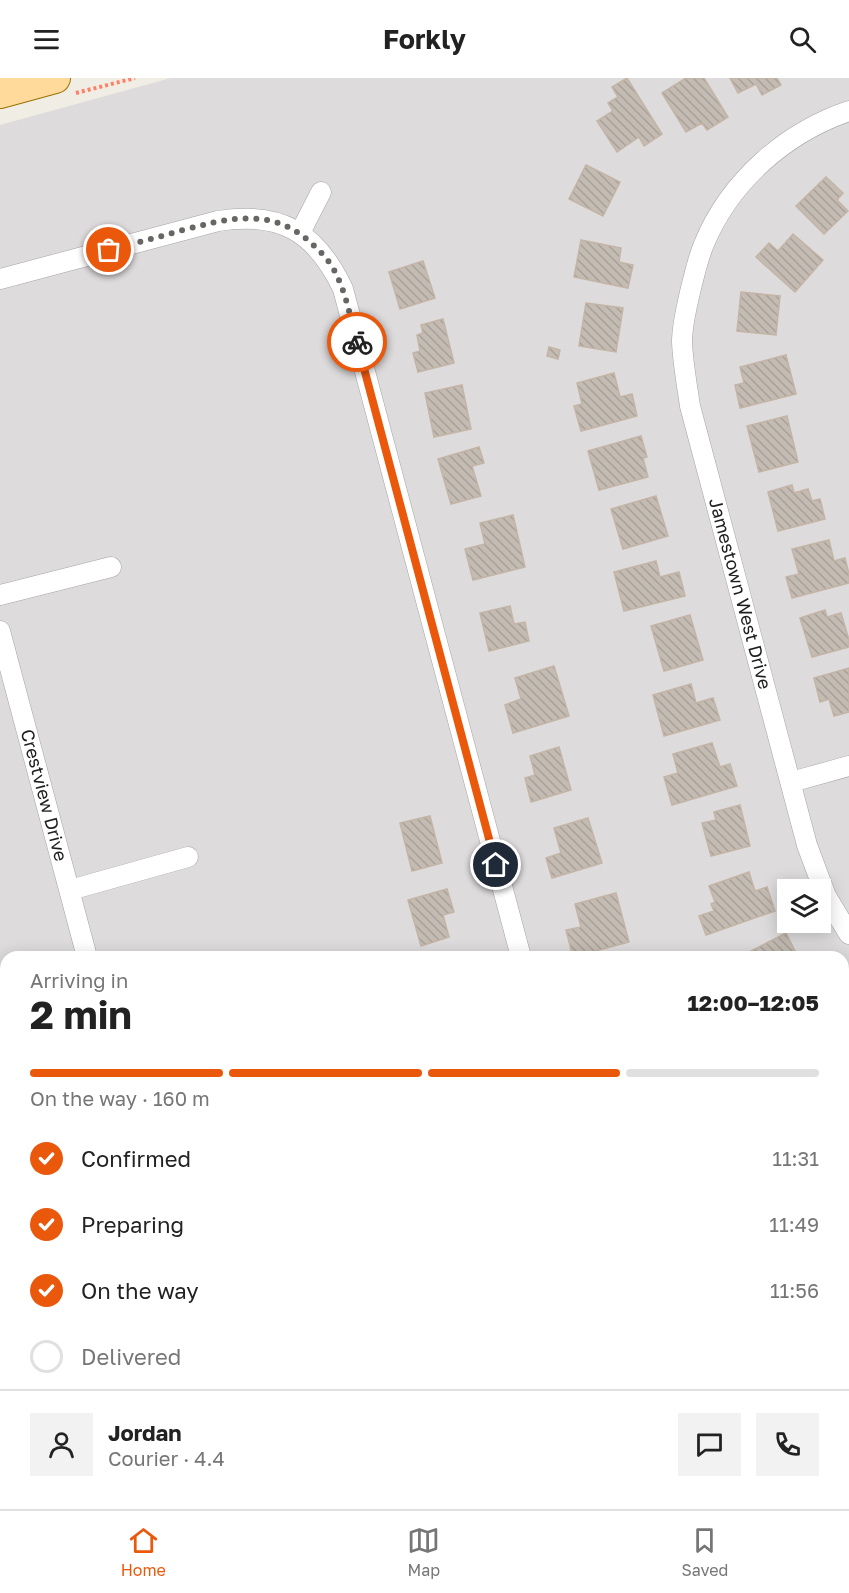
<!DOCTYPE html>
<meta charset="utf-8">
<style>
:root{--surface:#fff;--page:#f2f2f2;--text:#222;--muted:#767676;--line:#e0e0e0;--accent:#ea580c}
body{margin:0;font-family:"Golos Text",sans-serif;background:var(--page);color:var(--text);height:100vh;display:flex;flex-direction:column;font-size:22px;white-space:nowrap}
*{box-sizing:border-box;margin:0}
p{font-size:20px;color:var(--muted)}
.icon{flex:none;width:33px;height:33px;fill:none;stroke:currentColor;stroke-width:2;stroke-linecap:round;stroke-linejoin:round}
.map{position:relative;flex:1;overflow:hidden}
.details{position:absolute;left:0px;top:873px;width:849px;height:558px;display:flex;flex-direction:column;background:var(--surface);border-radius:18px 18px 0 0;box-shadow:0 3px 15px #0003}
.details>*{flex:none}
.controls{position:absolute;left:777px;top:801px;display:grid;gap:12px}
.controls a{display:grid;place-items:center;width:54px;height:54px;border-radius:0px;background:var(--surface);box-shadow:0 3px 15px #0003;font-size:30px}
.pin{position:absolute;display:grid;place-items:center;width:51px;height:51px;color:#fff;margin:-26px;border:3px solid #fff;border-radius:50%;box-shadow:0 2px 6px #0007}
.courier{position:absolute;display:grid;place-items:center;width:60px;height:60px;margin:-30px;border:4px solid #ea580c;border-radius:50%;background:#fff;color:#222;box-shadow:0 2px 8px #0007}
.summary em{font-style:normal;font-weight:700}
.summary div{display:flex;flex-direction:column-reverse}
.summary{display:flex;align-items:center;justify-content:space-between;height:102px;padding:0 30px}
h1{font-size:39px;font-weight:700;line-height:45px}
.bar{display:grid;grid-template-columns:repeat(4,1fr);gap:9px 6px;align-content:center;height:72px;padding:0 30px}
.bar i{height:8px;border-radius:4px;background:var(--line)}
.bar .selected{background:var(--accent)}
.bar p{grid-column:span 4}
.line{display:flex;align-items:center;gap:15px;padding:0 30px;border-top:2px solid var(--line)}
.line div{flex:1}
.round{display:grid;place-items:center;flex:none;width:63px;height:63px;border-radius:0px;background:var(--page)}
ol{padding:0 30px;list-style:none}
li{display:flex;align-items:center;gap:18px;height:66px}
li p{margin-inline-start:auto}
li .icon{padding:6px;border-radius:50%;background:var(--accent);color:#fff;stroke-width:4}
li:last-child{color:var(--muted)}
li i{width:33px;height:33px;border:3px solid var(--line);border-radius:50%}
header{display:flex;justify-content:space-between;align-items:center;height:78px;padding:0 30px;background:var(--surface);font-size:27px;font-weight:700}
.dock{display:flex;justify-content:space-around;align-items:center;height:84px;border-top:2px solid var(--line);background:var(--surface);font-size:16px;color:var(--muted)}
.dock a{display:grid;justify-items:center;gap:3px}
.dock .selected{color:var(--accent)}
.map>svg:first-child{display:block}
.residential{fill:#dddbdb;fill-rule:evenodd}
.building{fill:url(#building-back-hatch);stroke:#c3b4a5;stroke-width:1.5}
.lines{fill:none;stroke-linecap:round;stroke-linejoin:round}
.street-casing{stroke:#a5a5a5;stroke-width:21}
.primary-casing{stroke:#997100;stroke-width:32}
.path{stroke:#ff8066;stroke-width:4;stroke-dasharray:3 3;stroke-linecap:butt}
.street{stroke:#fff;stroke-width:20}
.primary{stroke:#ffda9a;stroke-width:30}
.done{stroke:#686663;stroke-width:6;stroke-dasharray:0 10.8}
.route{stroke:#ea580c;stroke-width:8}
.labels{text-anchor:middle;stroke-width:5;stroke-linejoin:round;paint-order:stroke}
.street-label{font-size:18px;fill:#1e1e1e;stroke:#fff}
</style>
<header><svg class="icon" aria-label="menu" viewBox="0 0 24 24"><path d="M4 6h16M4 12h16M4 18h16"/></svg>Forkly<svg class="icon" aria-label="search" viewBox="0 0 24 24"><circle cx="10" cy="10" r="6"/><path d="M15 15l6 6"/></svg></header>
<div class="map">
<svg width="849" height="1431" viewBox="0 0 849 1431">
<defs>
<pattern id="building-back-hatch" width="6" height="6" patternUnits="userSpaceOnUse" patternTransform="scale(1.5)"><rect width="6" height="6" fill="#c4bcb3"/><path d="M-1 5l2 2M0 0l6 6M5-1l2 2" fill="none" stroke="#a8a19a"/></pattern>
</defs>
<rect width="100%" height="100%" fill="#f0ede4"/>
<path class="residential" d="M171,0H849V1431H0V47ZM788,812H820V844H788ZM6,879H843V1425H6Z"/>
<path class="building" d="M627,0L662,56L644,68L639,59L617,74L597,43L613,33L608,25L618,19L612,9Z
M686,0H704L728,39L707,52L702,45L686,54L662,15Z
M730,0H777L781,7L762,17L756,6L738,15Z
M586,87L620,104L603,138L569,121Z
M826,99L843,115L837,122L848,133L824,156L796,128Z
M793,156L823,182L795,214L756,179L769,165L778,173Z
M581,162L621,170L619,184L633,187L628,210L574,199Z
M423,183L435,220L400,231L389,194Z
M741,214L780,218L776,257L737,253Z
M586,225L623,230L616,274L579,268Z
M443,241L454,285L418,294L413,275L420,273L417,257L423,255L421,247Z
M549,269L560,272L558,281L547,278Z
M786,277L796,316L740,330L735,307L744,305L740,289Z
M614,295L620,319L632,316L637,338L581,353L574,328L582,326L577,305Z
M462,307L471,351L434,359L425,315Z
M787,338L798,384L759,394L747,348Z
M641,358L647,379L643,380L648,399L599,412L588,373Z
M479,369L484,385L472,388L481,418L451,426L438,381Z
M792,407L794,415L808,411L812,423L820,421L825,441L778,453L768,414Z
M656,418L668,458L623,471L611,431Z
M513,437L525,489L473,502L465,471L485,466L480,445Z
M829,462L834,483L845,480L849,496V505L792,520L786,499L799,496L792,471Z
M656,483L660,499L679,494L685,518L624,533L614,494Z
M510,528L514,546L525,544L529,563L489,573L480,535Z
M825,532L827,539L841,535L849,562V569L812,579L800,540Z
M690,537L703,582L664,593L651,548Z
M554,588L569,638L513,655L505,627L521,621L515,600Z
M849,590V634L834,638L829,621L820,624L814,600Z
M691,606L696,625L713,620L720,642L664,658L653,617Z
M712,665L720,689L730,686L737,708L672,727L664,699L678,695L673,676Z
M559,669L571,712L531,724L525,700L535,697L530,678Z
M740,727L750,768L711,778L702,745L716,742L714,734Z
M430,738L442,785L412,793L400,745Z
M588,740L602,785L552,800L546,780L561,775L554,750Z
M749,794L755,813L767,809L775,833L706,857L699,838L714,833L711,826L715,824L709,808Z
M447,811L454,834L443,837L449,859L421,868L408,822Z
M616,815L629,864L573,879L566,852L581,849L575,826Z
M786,855L798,879H754L751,873Z
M849,978V1016L843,1011V985Z
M844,1124L849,1126V1173L843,1169Z
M849,1203V1253L843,1255V1205Z
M6,1383V1414L0,1416V1384Z
M356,1425H406L408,1431H358Z
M434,1425H490L492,1431H436Z"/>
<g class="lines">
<g class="street-casing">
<g id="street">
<path id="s1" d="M849,33C785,55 730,103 704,166C698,180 695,195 691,210C687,228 682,246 682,264C683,286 687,307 690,328L807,767L826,818L849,856"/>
<path d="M300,155L321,114"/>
<path d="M0,201L218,143C281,133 316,154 343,211L521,879"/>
<path d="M0,517L111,489"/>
<path id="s2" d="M0,553L87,879"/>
<path d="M791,704L849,688"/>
<path d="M70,812L188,779"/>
<path d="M0,1140L6,1138"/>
<path d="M130,1431L151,1425"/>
</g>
</g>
<g class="primary-casing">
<path id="primary" d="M0,15L55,0"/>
</g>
<path class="path" d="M76,15L135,0"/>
<use href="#street" class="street"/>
<use href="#primary" class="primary"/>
</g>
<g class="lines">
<path class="done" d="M109,172C132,166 156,160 179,153C226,141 269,128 309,163C318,171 327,180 333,190C346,213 350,239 357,264"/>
<path class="route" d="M357,264L496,787"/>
</g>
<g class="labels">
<g class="street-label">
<text dy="6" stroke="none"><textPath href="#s1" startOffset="562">Jamestown West Drive</textPath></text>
<text dy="6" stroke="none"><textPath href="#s2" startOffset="170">Crestview Drive</textPath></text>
</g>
</g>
</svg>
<div class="controls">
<a><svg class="icon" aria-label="layers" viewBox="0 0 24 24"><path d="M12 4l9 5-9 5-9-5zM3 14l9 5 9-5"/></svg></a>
</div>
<div class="pin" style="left:109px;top:172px;background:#ea580c"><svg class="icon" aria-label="bag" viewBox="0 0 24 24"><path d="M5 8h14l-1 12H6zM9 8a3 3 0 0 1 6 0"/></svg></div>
<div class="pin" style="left:496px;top:787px;background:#1f2937"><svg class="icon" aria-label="home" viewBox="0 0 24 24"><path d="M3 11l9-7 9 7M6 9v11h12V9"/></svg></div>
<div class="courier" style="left:357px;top:264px"><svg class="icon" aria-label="bike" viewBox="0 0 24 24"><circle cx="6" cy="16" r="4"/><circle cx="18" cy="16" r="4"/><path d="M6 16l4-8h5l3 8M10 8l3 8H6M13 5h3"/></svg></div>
<section class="details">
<div class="summary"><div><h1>2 min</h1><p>Arriving in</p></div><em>12:00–12:05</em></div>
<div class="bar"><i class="selected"></i><i class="selected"></i><i class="selected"></i><i></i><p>On the way · 160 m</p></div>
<ol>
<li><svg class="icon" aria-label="check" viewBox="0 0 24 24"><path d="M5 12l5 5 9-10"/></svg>Confirmed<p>11:31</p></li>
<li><svg class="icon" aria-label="check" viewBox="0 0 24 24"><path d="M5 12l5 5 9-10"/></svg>Preparing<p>11:49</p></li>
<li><svg class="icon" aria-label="check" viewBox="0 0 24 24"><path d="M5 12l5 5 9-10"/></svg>On the way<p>11:56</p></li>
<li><i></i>Delivered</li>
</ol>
<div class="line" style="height:108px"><a class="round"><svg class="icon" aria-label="person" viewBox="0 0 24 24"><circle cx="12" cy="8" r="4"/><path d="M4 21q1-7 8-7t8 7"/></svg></a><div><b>Jordan</b><p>Courier · 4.4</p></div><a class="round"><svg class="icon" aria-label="chat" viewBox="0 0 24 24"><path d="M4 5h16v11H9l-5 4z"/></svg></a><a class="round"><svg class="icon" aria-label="phone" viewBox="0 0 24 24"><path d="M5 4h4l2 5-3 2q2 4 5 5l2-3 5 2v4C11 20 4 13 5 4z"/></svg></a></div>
</section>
</div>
<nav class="dock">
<a class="selected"><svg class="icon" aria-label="home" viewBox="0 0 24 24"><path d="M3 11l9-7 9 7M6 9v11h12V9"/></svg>Home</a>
<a><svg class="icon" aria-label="map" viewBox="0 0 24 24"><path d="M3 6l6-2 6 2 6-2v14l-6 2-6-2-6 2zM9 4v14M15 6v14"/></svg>Map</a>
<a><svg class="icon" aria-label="saved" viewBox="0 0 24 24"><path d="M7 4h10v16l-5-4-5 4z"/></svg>Saved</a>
</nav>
